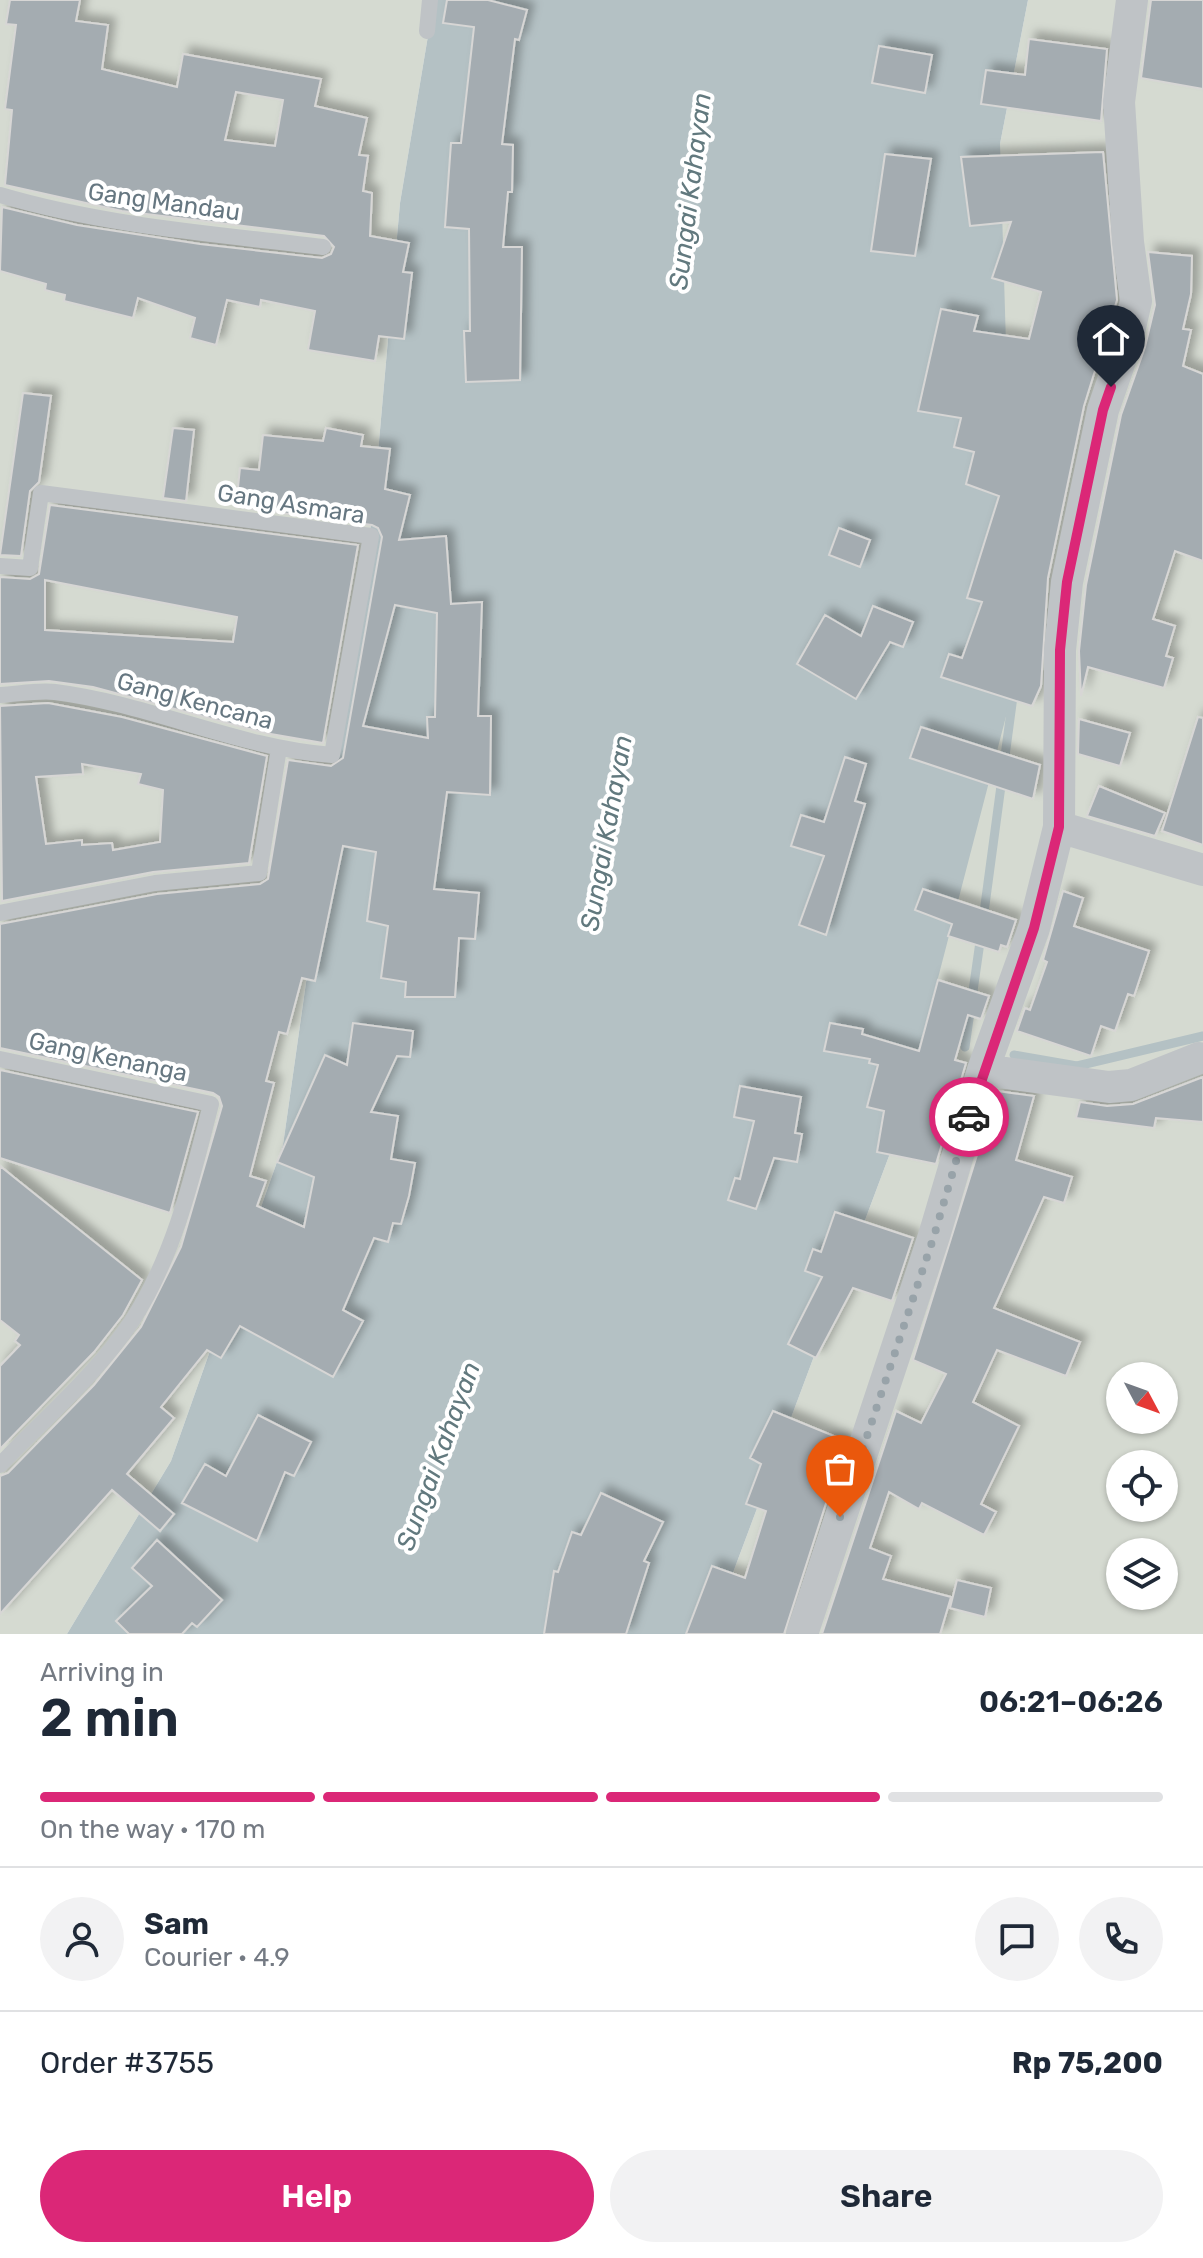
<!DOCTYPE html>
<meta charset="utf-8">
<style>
:root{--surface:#fff;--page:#f2f2f3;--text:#1f2937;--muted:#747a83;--line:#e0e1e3;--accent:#db2777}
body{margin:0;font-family:Rubik,sans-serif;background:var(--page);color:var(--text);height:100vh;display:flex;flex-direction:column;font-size:30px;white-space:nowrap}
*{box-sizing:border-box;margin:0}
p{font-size:26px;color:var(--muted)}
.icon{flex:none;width:44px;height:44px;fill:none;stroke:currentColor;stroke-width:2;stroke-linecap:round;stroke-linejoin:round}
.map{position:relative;height:1634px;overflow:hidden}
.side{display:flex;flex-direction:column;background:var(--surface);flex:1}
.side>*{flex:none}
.needle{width:52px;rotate:131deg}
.controls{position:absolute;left:1106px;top:1362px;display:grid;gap:16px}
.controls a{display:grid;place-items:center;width:72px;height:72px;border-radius:50%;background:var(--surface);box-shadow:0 2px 6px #0004;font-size:40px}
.pin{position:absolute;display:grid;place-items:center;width:68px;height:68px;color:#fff;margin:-82px -34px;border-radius:50% 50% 50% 0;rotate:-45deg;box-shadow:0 0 8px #0007}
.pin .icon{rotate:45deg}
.courier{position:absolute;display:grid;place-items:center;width:80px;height:80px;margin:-40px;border:6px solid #db2777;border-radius:50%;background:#fff;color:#222;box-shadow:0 2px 10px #0007}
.summary em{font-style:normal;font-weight:600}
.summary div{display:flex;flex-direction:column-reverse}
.summary{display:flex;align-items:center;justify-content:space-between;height:136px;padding:0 40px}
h1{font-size:52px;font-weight:600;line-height:60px}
.bar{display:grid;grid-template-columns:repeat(4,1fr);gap:12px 8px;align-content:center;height:96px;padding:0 40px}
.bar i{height:10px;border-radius:6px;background:var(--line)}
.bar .selected{background:var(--accent)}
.bar p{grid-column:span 4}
.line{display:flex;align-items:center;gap:20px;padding:0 40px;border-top:2px solid var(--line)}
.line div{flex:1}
.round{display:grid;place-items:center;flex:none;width:84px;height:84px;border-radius:42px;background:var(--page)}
.primary-button{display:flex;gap:16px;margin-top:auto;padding:16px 40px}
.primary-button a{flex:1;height:92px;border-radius:48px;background:var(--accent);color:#fff;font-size:32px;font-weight:600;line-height:92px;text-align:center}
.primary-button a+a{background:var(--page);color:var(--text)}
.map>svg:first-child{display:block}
.green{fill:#d5dad1;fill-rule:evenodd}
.water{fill:#b4c1c4}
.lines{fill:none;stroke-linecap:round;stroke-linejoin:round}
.stream{stroke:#b4c1c4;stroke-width:9}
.building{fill:#a4acb1;stroke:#d7d6d5;stroke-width:2;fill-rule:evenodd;filter:url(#shadow)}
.lane{stroke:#bfc3c6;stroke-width:16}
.street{stroke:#bfc3c6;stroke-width:32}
.done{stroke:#98a3a9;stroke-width:8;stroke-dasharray:0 14.4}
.route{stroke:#db2777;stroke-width:10}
.labels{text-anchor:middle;stroke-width:8;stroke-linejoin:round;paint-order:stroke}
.street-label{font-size:24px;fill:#667781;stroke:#fff}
.water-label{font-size:26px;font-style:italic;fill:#62797e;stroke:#fff}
</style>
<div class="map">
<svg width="1203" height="1634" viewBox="0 0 1203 1634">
<defs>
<filter id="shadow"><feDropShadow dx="7" dy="-7" stdDeviation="4" flood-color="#0004"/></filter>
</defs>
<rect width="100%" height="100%" fill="#f5f5f2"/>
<path class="green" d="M0,0H434L400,203L373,510L283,1145L171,1461L67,1634H0Z
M1028,0H1203V1634H710L898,1132L1000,144ZM1120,1376H1164V1420H1120ZM1120,1464H1164V1508H1120ZM1120,1552H1164V1596H1120Z"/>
<path class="water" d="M434,0H1028L1000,144L1016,678L898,1132L710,1634H67L171,1461L283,1145L373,510L400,203Z"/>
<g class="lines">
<path class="stream" d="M983,920L1014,689
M965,1047L981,935
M1014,1055L1077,1066L1203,1036"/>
</g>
<path class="building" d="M10,0H80L76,21L108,25L102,69L177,87L183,54L321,79L315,106L367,118L359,155L368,156L363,191L372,193L370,236L409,243L403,272L412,273L404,339L379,336L375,361L308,350L315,311L261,300L260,307L227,300L216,345L190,338L195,318L138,298L133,318L64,301L65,295L45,290L46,284L0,271L2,207L77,225L200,244L322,258L331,254L334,247L324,236L122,211L5,185L12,110L5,109L16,25L6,24ZM236,92L283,100L275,146L225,140Z
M447,0H488L527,10L519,40L515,39L502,144L513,145L512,192H508L503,247H522L520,380L466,382L464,331H470L469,229L445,227L451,143H461L474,27L443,23Z
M1151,0H1203V89L1141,78Z
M1029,39L1107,49L1101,121L981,104L986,70L1025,75Z
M879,46L932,55L925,93L872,83Z
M1103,152L1117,300L1084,406L1048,578L1041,686L1032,706L941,677L949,654L962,658L982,602L967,598L999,496L966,484L974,452L954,447L961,418L918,411L941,309L978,316L974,331L1029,339L1041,292L992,278L1011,222L970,226L961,157Z
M885,154L931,159L915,256L871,251Z
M1148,252L1192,256L1191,294L1183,329L1191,330L1183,366L1203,374V561L1175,551L1153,619L1175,626L1166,656L1173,658L1164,688L1088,667L1081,696L1079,651L1086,585L1121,415L1145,347L1155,305Z
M23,393L51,396L39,482L30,491L21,556L0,555Z
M173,428L194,430L186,501L163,498Z
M326,428L363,435L361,446L390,449L385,489L410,495L399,540L446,536L451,604L482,602L478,716H491L490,795L447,792L434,889L479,893L475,939L459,938L455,997H405L406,982L381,978L388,926L367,921L376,852L343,846L315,981L302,978L287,1034L279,1032L266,1081L274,1083L250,1176L266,1181L257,1206L304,1227L314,1177L277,1162L325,1055L347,1065L353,1023L413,1031L410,1057L397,1056L371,1112L398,1116L391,1159L415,1163L409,1196L401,1224L393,1223L388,1242L374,1238L343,1310L363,1321L333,1377L240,1326L221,1358L207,1350L161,1407L174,1418L127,1474L174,1514L160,1531L112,1490L0,1614V1476L8,1473L94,1385L141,1327L181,1247L222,1106L219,1097L213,1093L0,1048V924L157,894L260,884L268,879L288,760L331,766L343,758L382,537L378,528L372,525L236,507L240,468L259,470L263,435L323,441ZM395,605L437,613L435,717H427L428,738L363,726Z
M50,505L358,545L323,743L265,733L93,687L49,681L0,684V577L30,579L39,574ZM45,580L237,617L233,642L45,630Z
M839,528L870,540L860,567L829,555Z
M873,606L913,622L903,647L890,642L856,699L797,664L825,615L861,636Z
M48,703L122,717L267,756L249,863L153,872L2,901L0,706ZM82,764L141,774L138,784L163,790L160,842L113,850L112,843L82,845V840L46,844L36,777L83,774Z
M1198,717L1203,718V845L1162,831Z
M1079,719L1130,733L1120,766L1078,754Z
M921,727L1040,765L1033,799L910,758Z
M845,757L866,764L855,801L865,804L826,935L799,925L824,856L791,846L801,815L824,822Z
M1099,786L1165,813L1155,836L1087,816Z
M923,889L1016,920L1007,947L1001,945L999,952L948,936L952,924L915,910Z
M1063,891L1083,898L1074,926L1149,951L1134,996L1128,994L1115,1031L1101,1026L1091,1056L1017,1031L1025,1008L1030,1010L1047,962L1043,960Z
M938,980L989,996L981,1019L968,1015L955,1060L966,1063L936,1164L877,1152L884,1111L867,1107L878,1065L869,1063L870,1059L824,1051L830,1023L863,1029L862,1034L919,1051Z
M0,1070L198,1112L170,1213L0,1158Z
M1203,1077V1122L1156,1118L1154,1128L1076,1118L1080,1102L1107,1106L1133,1104Z
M740,1086L801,1097L795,1133L802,1134L797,1162L774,1158L756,1209L728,1200L735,1178L740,1179L754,1121L734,1117Z
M997,1091L1034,1096L1016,1160L1072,1177L1064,1203L1044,1197L994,1308L1080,1342L1066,1376L997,1350L973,1402L1019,1426L981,1504L996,1512L984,1535L922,1503L919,1509L889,1492L870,1548L891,1556L883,1579L951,1597L940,1634H822L896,1411L921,1423L946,1374L913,1360Z
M0,1166L142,1280L123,1315L94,1352L0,1449V1366L20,1345L15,1341L19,1335L0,1320Z
M835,1212L913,1238L892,1301L853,1288L816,1358L788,1344L822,1277L805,1271L813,1249L821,1252Z
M773,1411L846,1441L784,1634H686L712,1566L745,1578L766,1511L746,1504L761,1464L750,1458Z
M258,1415L311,1442L294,1476L285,1472L257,1541L182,1503L205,1464L226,1476Z
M601,1493L663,1522L644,1561L649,1563L626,1634H544L554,1571L558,1572L572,1532L581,1535Z
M157,1540L222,1600L197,1627L192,1623L182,1634H129L116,1621L152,1586L132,1568Z
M957,1580L991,1588L985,1617L950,1608Z"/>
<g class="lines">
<path class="lane" d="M427,31L430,0
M0,195C105,226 215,234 323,247
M0,566L30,568L41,493L371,536L332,755C238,748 150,704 55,692C38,690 18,694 0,695
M0,913L155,883L259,873L279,748
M0,1059L211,1104C192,1179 174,1256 132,1321C97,1374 44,1419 0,1465"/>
<path class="street" d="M1132,0L1119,102L1128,242L1136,301L1127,341L1103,410L1067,582L1060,650L1059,827L1203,870
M983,1070L1109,1087L1131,1085L1199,1058
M802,1634L934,1236L983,1070L1034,928L1059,827"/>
</g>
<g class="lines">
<path class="done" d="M840,1517L934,1236L969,1117"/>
<path class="route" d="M969,1117L1034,928L1059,827L1060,650L1067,582L1103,410L1111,387"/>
</g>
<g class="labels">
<g class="street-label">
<text transform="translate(164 202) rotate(8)" y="8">Gang Mandau</text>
<text transform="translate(291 504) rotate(9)" y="8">Gang Asmara</text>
<text transform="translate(195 701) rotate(15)" y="8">Gang Kencana</text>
<text transform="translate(108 1057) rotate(12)" y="8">Gang Kenanga</text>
</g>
<g class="water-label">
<text transform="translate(690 191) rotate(-83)" y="9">Sungai Kahayan</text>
<text transform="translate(606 833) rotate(-80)" y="9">Sungai Kahayan</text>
<text transform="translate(438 1456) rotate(-70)" y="9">Sungai Kahayan</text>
</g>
</g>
</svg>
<div class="controls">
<a><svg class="needle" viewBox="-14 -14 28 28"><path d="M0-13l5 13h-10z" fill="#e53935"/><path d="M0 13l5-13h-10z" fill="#747a83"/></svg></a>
<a><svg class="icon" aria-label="locate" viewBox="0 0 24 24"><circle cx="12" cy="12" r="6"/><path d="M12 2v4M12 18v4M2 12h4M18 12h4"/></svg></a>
<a><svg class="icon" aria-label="layers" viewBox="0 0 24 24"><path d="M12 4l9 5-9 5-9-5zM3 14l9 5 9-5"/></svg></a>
</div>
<div class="pin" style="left:840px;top:1517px;background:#ea580c"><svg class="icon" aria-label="bag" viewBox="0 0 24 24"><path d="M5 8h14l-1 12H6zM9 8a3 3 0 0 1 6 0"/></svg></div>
<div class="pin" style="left:1111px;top:387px;background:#1f2937"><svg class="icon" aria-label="home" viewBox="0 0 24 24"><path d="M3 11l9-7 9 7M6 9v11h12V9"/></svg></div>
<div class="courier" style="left:969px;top:1117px"><svg class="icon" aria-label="car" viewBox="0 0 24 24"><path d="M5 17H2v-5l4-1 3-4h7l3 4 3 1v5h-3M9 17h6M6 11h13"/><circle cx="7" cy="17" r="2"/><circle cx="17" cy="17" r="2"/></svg></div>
</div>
<section class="side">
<div class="summary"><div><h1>2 min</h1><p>Arriving in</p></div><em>06:21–06:26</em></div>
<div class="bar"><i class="selected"></i><i class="selected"></i><i class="selected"></i><i></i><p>On the way · 170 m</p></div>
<div class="line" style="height:144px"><a class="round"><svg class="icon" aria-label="person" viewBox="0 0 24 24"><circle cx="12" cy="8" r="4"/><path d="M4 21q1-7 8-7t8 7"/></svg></a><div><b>Sam</b><p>Courier · 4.9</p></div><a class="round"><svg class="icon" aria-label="chat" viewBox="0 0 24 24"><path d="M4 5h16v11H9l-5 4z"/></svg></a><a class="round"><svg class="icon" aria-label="phone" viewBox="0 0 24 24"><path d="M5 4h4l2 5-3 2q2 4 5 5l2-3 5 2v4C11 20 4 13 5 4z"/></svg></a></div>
<div class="line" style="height:104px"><div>Order #3755</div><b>Rp 75,200</b></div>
<div class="primary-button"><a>Help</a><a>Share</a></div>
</section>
